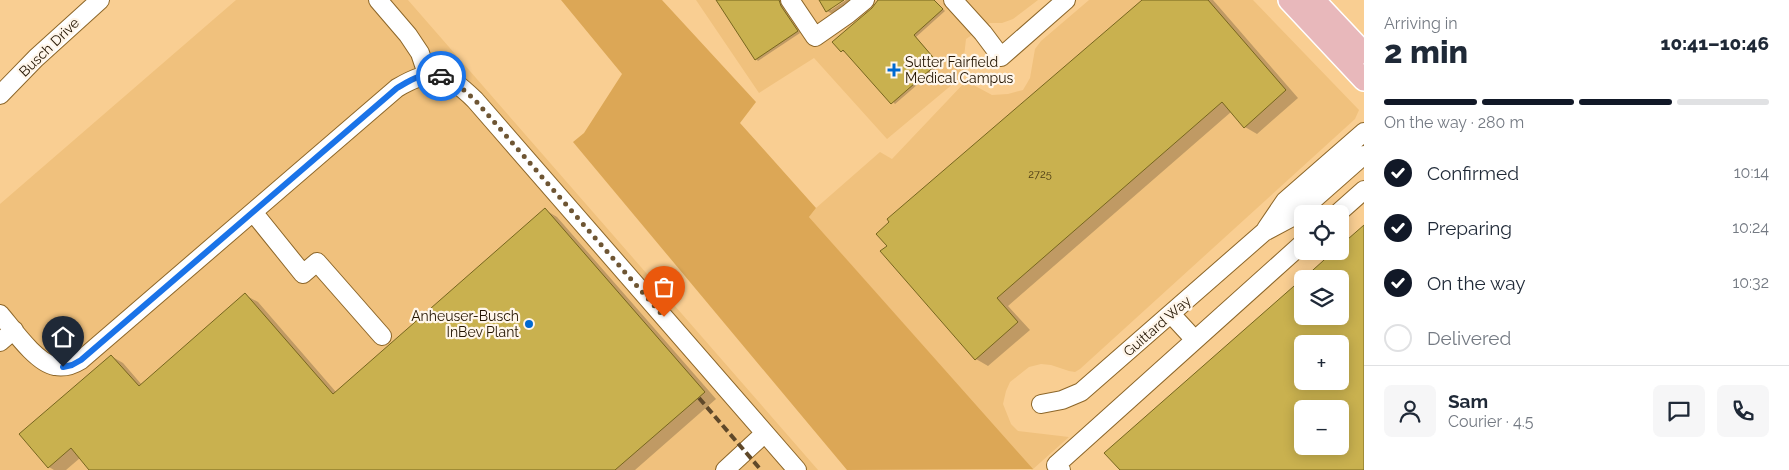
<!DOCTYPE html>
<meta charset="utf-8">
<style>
:root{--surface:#fff;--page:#f6f6f7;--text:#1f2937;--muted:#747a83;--line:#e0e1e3;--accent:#111827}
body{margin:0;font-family:Raleway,sans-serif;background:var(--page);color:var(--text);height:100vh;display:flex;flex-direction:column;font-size:19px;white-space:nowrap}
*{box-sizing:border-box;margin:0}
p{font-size:16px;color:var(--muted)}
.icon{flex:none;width:28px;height:28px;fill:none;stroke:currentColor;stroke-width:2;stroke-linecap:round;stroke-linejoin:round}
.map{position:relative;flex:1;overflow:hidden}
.side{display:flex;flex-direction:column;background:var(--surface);width:425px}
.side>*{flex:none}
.buttons{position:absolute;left:1294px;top:205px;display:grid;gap:10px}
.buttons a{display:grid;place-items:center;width:55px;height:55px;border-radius:8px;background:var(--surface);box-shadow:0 2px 12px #0003;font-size:25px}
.pin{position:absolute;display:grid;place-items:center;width:42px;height:42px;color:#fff;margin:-51px -21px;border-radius:50% 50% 50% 0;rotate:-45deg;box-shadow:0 0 5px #0007}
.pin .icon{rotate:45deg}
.courier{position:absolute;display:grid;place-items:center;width:50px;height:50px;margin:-25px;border:4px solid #1a73e8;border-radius:50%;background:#fff;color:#222;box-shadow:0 1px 6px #0007}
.headline em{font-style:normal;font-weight:800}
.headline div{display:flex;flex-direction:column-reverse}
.headline{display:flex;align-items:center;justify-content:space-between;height:85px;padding:0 20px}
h1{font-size:32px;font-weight:800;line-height:38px}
.bar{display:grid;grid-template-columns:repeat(4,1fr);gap:8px 5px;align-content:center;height:60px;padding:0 20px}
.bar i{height:6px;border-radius:4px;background:var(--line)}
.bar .active{background:var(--accent)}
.bar p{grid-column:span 4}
.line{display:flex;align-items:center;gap:12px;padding:0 20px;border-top:1px solid var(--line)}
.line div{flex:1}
.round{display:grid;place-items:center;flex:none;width:52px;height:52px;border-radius:8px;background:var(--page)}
ol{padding:0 20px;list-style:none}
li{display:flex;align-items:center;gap:15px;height:55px}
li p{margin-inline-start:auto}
li .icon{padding:5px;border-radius:50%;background:var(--accent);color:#fff;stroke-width:4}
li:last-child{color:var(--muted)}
li i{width:28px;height:28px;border:2px solid var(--line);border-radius:50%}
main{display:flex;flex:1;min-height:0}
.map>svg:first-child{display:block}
.built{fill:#f0c17d}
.green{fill:#dca756}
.shadow{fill:#0003;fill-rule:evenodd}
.building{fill:#c9b14f;stroke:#77661f;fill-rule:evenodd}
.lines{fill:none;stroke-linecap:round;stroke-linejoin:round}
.minor-casing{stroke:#8c6629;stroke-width:20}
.major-casing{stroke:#fff;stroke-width:24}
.minor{stroke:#fff;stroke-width:18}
.major{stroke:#e8b8bb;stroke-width:21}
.rail{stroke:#5f4829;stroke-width:4;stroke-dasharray:8 4;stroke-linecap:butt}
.done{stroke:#6e5533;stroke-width:5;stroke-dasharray:0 9}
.route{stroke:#1a73e8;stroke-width:6}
.poi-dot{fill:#0069d1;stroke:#fff6ea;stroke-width:2}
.labels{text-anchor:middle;stroke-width:4.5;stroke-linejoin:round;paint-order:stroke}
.number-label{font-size:11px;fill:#4c3b14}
.street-label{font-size:14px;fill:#231400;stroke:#fff6ea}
.poi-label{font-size:14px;fill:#231400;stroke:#fff6ea;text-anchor:start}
</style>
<main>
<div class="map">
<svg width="1364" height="470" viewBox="0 0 1364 470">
<rect width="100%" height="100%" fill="#f9ce92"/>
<path class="built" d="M236,0H408L818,470H0V204Z
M696,0H1038L1013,19L1002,23H990L966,39L963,66L966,73L887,139L814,58L759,93Z
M1089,0H1253L1359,110L1355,119L1080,369L1075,372L1069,371L1051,365L1041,364L1029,367L1010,382L1006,391L1003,404L1011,424L1018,431L1069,437L1032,470L809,217L816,208L880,152L892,159L966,81L992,95L1008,94L1023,90L1030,78L1035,49L1041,41Z"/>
<path class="green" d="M561,0H662L756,102L740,123L816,208L809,217L1033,469L847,470L573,142L584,133L622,74Z"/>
<path class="shadow" d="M717,0H781L784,9L800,33L758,61L756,59Z
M820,0H841L831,7V10L846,0H866L840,18L827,11Z
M880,0H934L945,11L916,37L940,65L895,104L846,51L844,52L842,51Z
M1144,0H1213L1298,98L1257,134L1245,127L1231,112L1008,306L1030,330L988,366L976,359L882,251Z
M545,210L557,217L716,399L635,470H91L80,458L66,470H54L49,467L21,435L111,356L123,363L142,385L245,295L258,302L336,392Z
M1364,227V470H1121L1106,453L1302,281V316H1340V248ZM1302,344H1340V381H1302ZM1302,409H1340V446H1302Z"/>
<path class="building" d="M716,0H779L781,6L798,31L755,60Z
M819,0H844L826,12Z
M878,0H934L943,9L914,35L938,63L891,104L843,50L841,52L832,42L872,8Z
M1142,0H1208L1286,90L1244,128L1222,102L997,298L1018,322L975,360L880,251L887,246L876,234L889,222L887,219Z
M545,208L705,392L615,470H89L71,448L48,468L19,434L111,355L139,386L245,293L333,394Z
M1364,225V470H1120L1104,453L1302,279V316H1340V279H1303L1334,251H1340V246ZM1302,344H1340V381H1302ZM1302,409H1340V446H1302Z"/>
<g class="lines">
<g class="minor-casing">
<path id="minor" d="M378,0L408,35L420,53L427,74
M790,0L815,37L848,14L865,0
M953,0L983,33L1001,57L1066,0
M0,95L36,58L100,0
M253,212L303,274L317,262L382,336
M1337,214L1364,190
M1266,229L1285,201L1364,132
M0,314C12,328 36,363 55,366C65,368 73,365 81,360L397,88C433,67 445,71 475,100L797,470
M1171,314L1195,340
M0,342L14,330
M1041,404L1062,400L1081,392L1264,232L1296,215L1364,155
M725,470L765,433
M1061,470L1056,465L1302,244"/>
</g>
<g class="major-casing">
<path id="major" d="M1289,0L1364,80
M1314,0L1364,53"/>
</g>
<use href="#minor" class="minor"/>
<use href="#major" class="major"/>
<path class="rail" d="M699,398L761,470"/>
</g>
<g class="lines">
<path class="done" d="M441,76L456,83L475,100L664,317"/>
<path class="route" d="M63,367L72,365L81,360L397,88C411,80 424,71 441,76"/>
</g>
<g class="poi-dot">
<path d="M891.5 62.5h5v5h5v5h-5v5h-5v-5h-5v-5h5z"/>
<circle cx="529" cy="324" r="5"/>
</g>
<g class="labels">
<g class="number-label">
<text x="1040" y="178">2725</text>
</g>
<g class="street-label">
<text transform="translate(49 47) rotate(-44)" y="5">Busch Drive</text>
<text transform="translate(1157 326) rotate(-41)" y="5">Guittard Way</text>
</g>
<g class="poi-label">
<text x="905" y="67">Sutter Fairfield<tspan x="905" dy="16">Medical Campus</tspan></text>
<text x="519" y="321" text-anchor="end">Anheuser-Busch<tspan x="519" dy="16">InBev Plant</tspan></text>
</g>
</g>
</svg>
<div class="buttons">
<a><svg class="icon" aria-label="locate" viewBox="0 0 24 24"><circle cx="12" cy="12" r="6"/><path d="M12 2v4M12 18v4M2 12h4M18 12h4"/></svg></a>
<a><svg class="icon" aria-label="layers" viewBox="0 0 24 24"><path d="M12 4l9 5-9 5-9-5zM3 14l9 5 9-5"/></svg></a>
<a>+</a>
<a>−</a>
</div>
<div class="pin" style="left:664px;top:317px;background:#ea580c"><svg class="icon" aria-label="bag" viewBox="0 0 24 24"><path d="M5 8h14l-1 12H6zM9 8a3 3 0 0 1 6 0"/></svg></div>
<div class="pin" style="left:63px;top:367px;background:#1f2937"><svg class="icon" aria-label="home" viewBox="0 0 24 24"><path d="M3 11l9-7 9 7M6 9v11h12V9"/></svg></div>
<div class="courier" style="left:441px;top:76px"><svg class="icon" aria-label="car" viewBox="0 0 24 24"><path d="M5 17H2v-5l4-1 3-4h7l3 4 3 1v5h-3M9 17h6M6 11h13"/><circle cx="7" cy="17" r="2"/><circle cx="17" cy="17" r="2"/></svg></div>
</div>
<section class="side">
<div class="headline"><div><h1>2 min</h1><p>Arriving in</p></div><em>10:41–10:46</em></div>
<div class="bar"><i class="active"></i><i class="active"></i><i class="active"></i><i></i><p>On the way · 280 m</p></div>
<ol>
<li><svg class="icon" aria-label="check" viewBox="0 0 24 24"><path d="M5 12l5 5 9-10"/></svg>Confirmed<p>10:14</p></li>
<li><svg class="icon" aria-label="check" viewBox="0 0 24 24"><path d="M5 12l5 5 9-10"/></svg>Preparing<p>10:24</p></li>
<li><svg class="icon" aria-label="check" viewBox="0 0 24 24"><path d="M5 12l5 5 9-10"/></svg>On the way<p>10:32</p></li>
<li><i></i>Delivered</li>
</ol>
<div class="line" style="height:90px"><a class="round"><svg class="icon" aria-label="person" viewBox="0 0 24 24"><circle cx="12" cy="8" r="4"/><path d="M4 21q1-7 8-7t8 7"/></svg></a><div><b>Sam</b><p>Courier · 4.5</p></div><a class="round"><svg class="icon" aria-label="chat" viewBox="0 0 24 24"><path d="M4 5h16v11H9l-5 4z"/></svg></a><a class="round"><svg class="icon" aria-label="phone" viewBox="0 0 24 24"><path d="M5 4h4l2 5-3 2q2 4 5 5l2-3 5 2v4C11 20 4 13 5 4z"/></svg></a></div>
</section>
</main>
